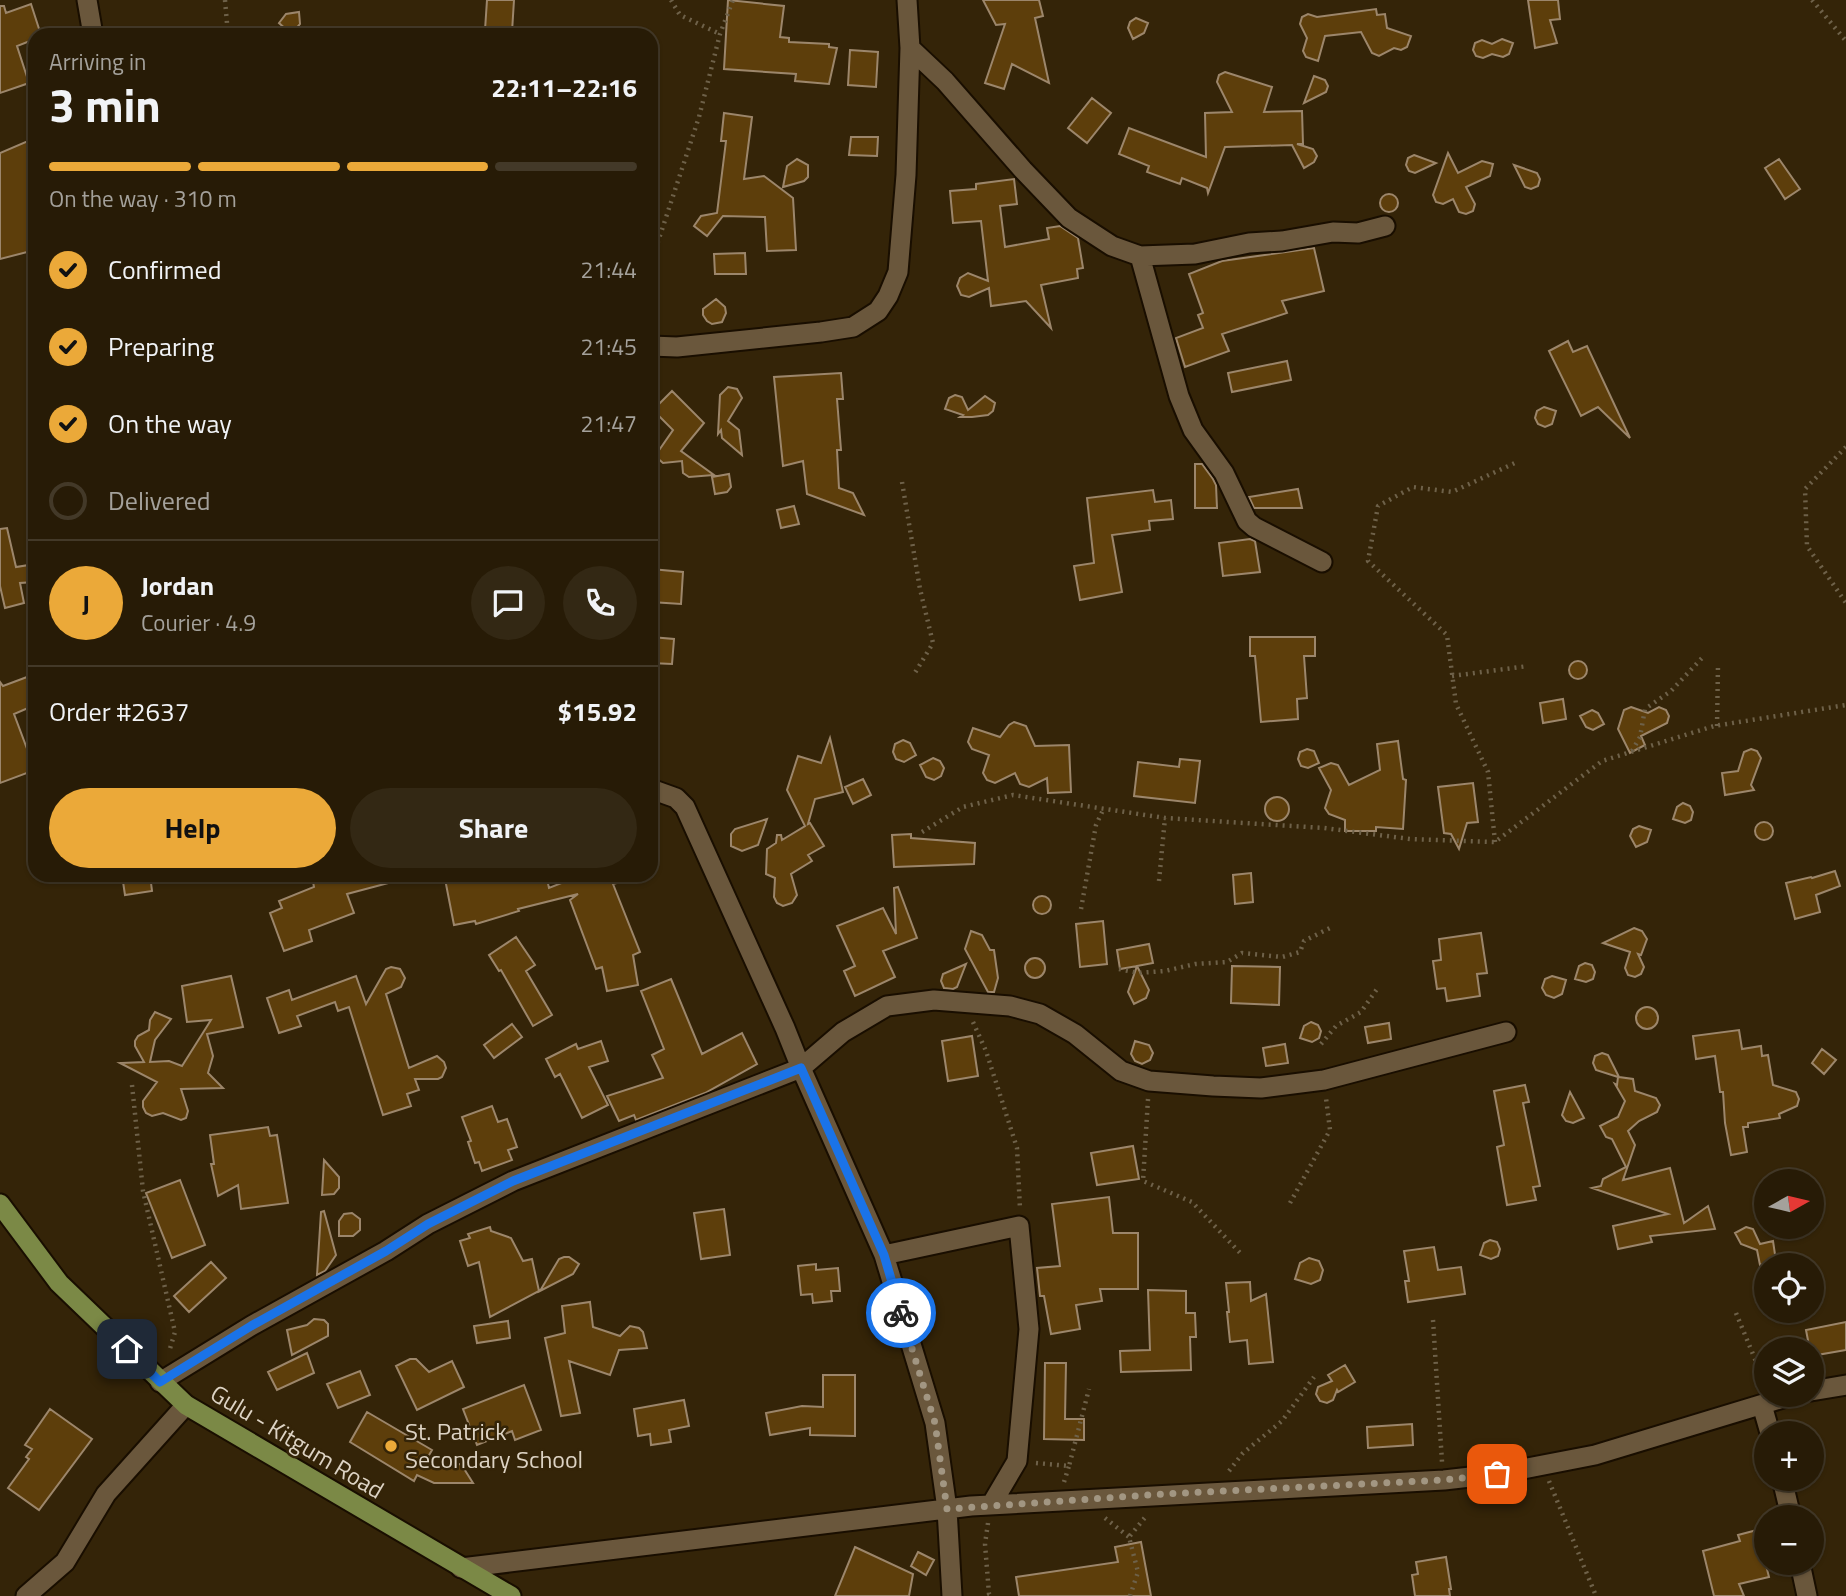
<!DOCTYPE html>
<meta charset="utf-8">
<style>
:root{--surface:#271b06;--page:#332814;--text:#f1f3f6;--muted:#a4a19b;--line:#433928;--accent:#eba939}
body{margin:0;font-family:"Titillium Web",sans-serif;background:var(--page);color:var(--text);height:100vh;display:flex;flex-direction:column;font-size:26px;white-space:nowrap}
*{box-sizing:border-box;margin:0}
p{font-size:23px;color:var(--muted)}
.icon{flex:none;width:38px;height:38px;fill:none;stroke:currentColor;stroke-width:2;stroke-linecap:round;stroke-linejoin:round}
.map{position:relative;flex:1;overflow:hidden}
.details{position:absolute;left:28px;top:28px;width:630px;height:854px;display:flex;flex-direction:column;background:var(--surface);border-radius:21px;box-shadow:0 2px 5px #0004,0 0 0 2px var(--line)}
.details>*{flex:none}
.needle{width:46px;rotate:82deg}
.controls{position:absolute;left:1754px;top:1169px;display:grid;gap:14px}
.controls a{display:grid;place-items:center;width:70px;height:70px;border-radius:50%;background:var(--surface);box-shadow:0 2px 5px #0004,0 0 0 2px var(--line);font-size:35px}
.pin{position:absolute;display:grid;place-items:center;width:60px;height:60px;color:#fff;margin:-30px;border-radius:14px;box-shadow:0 4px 10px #0006}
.courier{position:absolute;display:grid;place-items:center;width:70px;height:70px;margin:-35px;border:5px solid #1a73e8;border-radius:50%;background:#fff;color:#222;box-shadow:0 2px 9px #0007}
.summary em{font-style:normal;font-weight:700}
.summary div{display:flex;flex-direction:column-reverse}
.summary{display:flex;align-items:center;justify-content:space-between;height:119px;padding:0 21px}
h1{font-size:46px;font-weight:700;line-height:52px}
.bar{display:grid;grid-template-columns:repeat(4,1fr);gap:10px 7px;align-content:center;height:84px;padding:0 21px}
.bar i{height:9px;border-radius:5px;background:var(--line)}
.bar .on{background:var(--accent)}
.bar p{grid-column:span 4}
.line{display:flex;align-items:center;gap:18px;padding:0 21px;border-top:2px solid var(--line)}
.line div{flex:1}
.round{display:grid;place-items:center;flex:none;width:74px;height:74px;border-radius:37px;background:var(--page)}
ol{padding:0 21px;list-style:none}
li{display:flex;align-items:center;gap:21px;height:77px}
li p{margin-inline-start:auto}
li .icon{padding:7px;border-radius:50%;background:var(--accent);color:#111;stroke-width:4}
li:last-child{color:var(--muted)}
li i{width:38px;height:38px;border:4px solid var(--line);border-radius:50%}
.button{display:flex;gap:14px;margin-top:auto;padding:14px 21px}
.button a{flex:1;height:80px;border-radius:42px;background:var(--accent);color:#111;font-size:28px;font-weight:700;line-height:80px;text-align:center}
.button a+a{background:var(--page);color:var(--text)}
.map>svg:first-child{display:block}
.building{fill:#5d3e0b;stroke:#9c866b;stroke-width:2}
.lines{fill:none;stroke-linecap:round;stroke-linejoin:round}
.minor-casing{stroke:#190e00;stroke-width:23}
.primary-casing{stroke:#190e00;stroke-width:23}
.path{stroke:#6e6149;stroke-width:4.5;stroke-dasharray:2 5;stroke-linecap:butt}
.minor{stroke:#6a573c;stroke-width:19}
.primary{stroke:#7b8946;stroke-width:19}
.done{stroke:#a29682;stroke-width:7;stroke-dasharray:0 12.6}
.route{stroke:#1a73e8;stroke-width:9}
.poi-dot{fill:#eba939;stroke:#342408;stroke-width:2.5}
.labels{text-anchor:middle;stroke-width:5;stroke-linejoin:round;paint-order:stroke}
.poi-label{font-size:24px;fill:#ddd3c4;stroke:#342408;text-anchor:start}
.street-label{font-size:24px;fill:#ddd3c4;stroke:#342408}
</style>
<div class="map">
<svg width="1846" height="1596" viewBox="0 0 1846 1596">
<rect width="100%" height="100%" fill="#342408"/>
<path class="building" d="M487,0H514L512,32L485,30Z
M728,0L784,6L780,37L789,38V42L829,44V47L837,48L829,84L795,81L796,74L724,69Z
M983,0H1039L1043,16L1035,18L1049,83L1012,64L1004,89L985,83L1005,24L996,25Z
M1528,0H1558L1560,19L1550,20L1557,43L1535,48Z
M31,4L41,35H35V39L17,46L29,83L0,93V6H4L6,13Z
M1376,9L1377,15L1385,14L1387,28L1411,36L1407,47L1401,50L1394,48L1379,56L1372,53L1361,32L1325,36L1318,61L1306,57L1303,51L1307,38L1300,24L1302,17L1308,14L1317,17Z
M299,12L300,24L295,30L288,31L279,23L286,14Z
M1136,18L1148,23L1144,33L1133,39L1128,28L1130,22Z
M1502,39L1513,43L1509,54L1503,57L1492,54L1483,58L1476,56L1473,50L1475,43L1482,40L1492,44Z
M850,50L878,52L876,87L848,85Z
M1225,72L1272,87L1264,112L1302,111L1303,144H1297L1313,149L1317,156L1314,162L1304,168L1292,145L1225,147L1208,193L1207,188L1182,178L1180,184L1147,172L1149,166L1119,154L1129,128L1206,157L1205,113L1232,112L1217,82L1219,75Z
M1314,76L1325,80L1328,86L1326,92L1304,103Z
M1092,98L1111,113L1087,143L1068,128Z
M724,113L752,117L744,179L764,176L793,198L796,250L767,251L765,217L723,216L707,236L694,226L701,216L717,213L726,141H721Z
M851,137H878L877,156L849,155Z
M28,141L35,158L30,162L35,180V250L0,259V153Z
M1448,153L1458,173L1482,161L1493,164L1490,176L1466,187L1475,204L1473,211L1466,214L1459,212L1453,199L1443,204L1436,202L1433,195Z
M1414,155L1436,163L1415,173L1409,171L1406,165L1408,158Z
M797,159L808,165V177L804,181L783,187L787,166Z
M1779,159L1800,189L1785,199L1765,168Z
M1514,165L1537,173L1540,179L1538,186L1531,189L1525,187Z
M1014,179L1017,204L1000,206L1005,247L1049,239L1047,228L1060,226L1078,238L1083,268L1077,269L1078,278L1041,285L1051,328L1026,301L991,306L989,288L969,297L961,295L957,286L960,278L968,273L988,281L981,221L953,223L950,191L976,189V184Z
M1380 203a9 9 0 1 1 18 0a9 9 0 1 1-18 0Z
M1314,248L1324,291L1282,301L1287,313L1222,334L1229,351L1185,367L1176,338L1203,328L1198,315L1203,313L1189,274L1222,261Z
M745,253L746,274H715L714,254Z
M716,299L725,307L726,313L722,322L712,324L707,321L703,315V309Z
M1568,341L1573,352L1587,346L1630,438L1598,407L1581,416L1549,351Z
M1287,361L1291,380L1232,392L1228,373Z
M841,373L843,399H837L841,450H837L839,488L853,493L864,515L807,494L803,461L783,466L774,377Z
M728,387L737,389L742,398L728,421L739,430L742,455L722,438L721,430L718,434L720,395Z
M672,391L704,423L681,451L714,475L689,477L683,473L682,461L663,463L655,456L673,430L653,410Z
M955,395L962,397L968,410L985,396L995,403L993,411L988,415L972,417H960L963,415L945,409L949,398Z
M1544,407L1556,411L1552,424L1545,427L1538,424L1535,418L1537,411Z
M1195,464H1202L1213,479L1216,485L1217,508H1195Z
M729,474L731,487L727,492L715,494L712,477Z
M1298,489L1302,508H1254L1249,497Z
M1153,490L1155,502L1171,500L1173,519L1149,521L1150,530L1112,535L1122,592L1080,600L1074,566L1094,563L1087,498Z
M794,506L799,524L781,528L777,510Z
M7,528L16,567L35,564V582L20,583L24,603L5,608L0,586V529Z
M1250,539L1255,541L1260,572L1223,576L1219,543Z
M651,569L683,572L681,604L651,602Z
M651,637L674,639L672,664L651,663Z
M1250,637H1315V656H1304L1307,698L1297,699L1298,719L1261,722L1255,656H1250Z
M1569 670a9 9 0 1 1 18 0a9 9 0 1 1-18 0Z
M35,674V705L14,714L35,770L0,783V682L3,686Z
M1563,699L1566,719L1543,723L1540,703Z
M1631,707L1648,713L1659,707L1666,710L1669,716L1667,723L1641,736L1645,745L1630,753L1618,729L1624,710Z
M1592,710L1598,713L1604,724L1593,730L1586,727L1580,716Z
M1014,722L1026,726L1035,746L1069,745L1071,792L1048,793L1047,778L1029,787L1020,784L1015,773L995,783L987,780L983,773L989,755L972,749L968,742L973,728L1000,737L1009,725Z
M830,738L843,792L815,799L808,824L810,823L824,846L808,855L812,861L791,874L797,895L792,903L783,906L777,903L774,897L775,878L766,874L767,849L776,843L777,835H781L782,840L805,826L787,790L798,756L821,763Z
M903,740L910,743L916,755L904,762L896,759L893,752L895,744Z
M1398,741L1403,779L1406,780L1403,829L1376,827V831H1345V820L1329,814L1325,808L1331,790L1319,768L1331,763L1338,765L1349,785L1380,770L1377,744Z
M1307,749L1314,751L1319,763L1308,768L1301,766L1298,759L1300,752Z
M1751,749L1757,751L1761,758L1751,785L1754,790L1725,795L1722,773L1738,771L1744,752Z
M933,758L940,761L944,768L941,776L934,780L926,777L920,765Z
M1180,759L1200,761L1195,803L1134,796L1138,762L1179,767Z
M863,779L871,795L853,804L845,787Z
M1473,783L1478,822L1467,823L1459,849L1451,834L1444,833L1438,787Z
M1265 809a12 12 0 1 1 24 0a12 12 0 1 1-24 0Z
M1683,803L1690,806L1693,812L1691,820L1685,823L1673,819L1677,807Z
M767,819L758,845L742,851L731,846V834L735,829Z
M1755 831a9 9 0 1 1 18 0a9 9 0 1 1-18 0Z
M1639,826L1651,830L1647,842L1636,847L1630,836L1633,829Z
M911,834V838L975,843L974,864L894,867L892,835Z
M1835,871L1840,886L1816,895L1820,912L1795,919L1786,883L1811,877L1812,878Z
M1251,873L1253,902L1235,904L1233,875Z
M122,875H150L152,891L125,895Z
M331,875H396V881L347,894L354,913L309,930L312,941L284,951L270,913L282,908L279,901L314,887L313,882Z
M466,875H546L549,888L582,875H627L628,880L613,884L640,952L633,955L638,985L607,991L602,967L596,969L570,900L578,894L518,909L519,911L476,924L475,921L454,925L445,879Z
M898,887L917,938L883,951L895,977L855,996L844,971L855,966L837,926L883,908L896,934L894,888Z
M1033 905a9 9 0 1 1 18 0a9 9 0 1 1-18 0Z
M1103,921L1107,964L1080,967L1076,924Z
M1634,928L1642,931L1647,939L1641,955L1638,954L1644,967L1641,974L1635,977L1628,975L1625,968L1630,952L1603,943Z
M971,931L982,935L990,950H994L998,978L994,992H988L965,949Z
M1481,933L1487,973L1477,974L1480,996L1447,1001L1445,988L1437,989L1433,961L1441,960L1439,939Z
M516,937L535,965L526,971L552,1015L533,1026L501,970L499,971L489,955Z
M1149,944L1153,963L1137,966L1149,990L1146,998L1134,1004L1128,992L1137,966L1120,969L1117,950Z
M1025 968a10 10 0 1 1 20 0a10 10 0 1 1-20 0Z
M1585,963L1592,965L1595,972L1593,979L1586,982L1575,979L1579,966Z
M966,964L957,987L953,989L944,988L941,981L943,974Z
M1232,966L1280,967L1279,1005L1231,1003Z
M391,967L400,969L405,978L401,987L386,994L409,1068L437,1056L444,1062L446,1068L442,1077L438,1079H415L419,1090L407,1094L411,1106L383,1115L349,1007L338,1011L335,1002L297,1016L301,1026L279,1033L267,998L289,990L292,1000L356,976L366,1004L386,969Z
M231,976L243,1027L207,1034L213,1056L208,1073L223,1088L181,1089L188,1111L186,1118L181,1120L163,1113L152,1116L146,1113L143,1107V1101L157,1082L120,1063L144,1062L135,1046V1041L138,1036L149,1030L150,1020L155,1012L171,1019L155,1040L150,1062L169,1061L182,1066L211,1020L187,1022L182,986Z
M1552,976L1566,980L1562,994L1554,998L1546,995L1542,988L1545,979Z
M671,979L702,1054L742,1033L757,1064L705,1093L636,1120L634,1115L619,1121L607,1096L663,1078L652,1055L664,1049L641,991Z
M1636 1018a11 11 0 1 1 22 0a11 11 0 1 1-22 0Z
M1311,1022L1318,1025L1321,1031L1319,1038L1312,1042L1300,1038L1304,1026Z
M1389,1023L1391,1039L1368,1043L1365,1027Z
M512,1024L522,1037L494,1058L484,1045Z
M1739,1030L1742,1049L1761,1046L1762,1056L1768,1055L1773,1085L1796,1092L1799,1099L1797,1106L1779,1114L1780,1118L1748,1123V1127H1743L1747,1152L1731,1155L1725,1123L1723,1092H1720L1715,1056L1696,1059L1693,1036Z
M972,1036L978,1076L948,1081L942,1041Z
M601,1041L608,1061L589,1067L608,1105L582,1118L560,1074L555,1077L546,1059L576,1044L578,1049Z
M1135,1041L1149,1045L1153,1053L1150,1060L1142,1064L1135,1061L1131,1054Z
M1285,1044L1288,1063L1266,1066L1263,1048Z
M1822,1049L1836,1060L1824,1074L1812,1063Z
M1602,1053L1608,1055L1619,1077L1633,1079L1635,1091L1656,1098L1660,1105L1657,1112L1639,1121L1628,1131L1635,1145L1623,1180L1670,1168L1684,1223L1708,1206L1715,1229L1650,1236L1652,1242L1618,1249L1613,1226L1668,1214L1592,1188L1601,1186L1603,1179L1626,1167L1612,1139L1606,1137L1600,1126L1618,1117L1625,1101L1615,1084L1617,1085L1618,1077L1596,1070L1593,1063L1595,1056Z
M1525,1085L1529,1102L1523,1103L1540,1186L1533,1187L1536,1200L1507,1205L1497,1147L1504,1145L1494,1091Z
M1570,1092L1584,1118L1573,1123L1566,1121L1562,1115Z
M492,1106L498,1122L507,1119L517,1147L508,1150L512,1160L482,1171L479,1162L475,1163L468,1142L471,1141L462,1117Z
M268,1127L270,1136L277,1135L288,1203L241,1209L238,1185L218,1196L211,1164H214L210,1135Z
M1133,1146L1139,1179L1097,1185L1091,1153Z
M324,1160L339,1177V1188L334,1194L322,1195Z
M180,1180L205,1245L172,1258L146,1193Z
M1109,1197L1113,1233H1138V1289H1100L1102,1301L1076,1305L1080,1329L1051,1334L1044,1296H1040L1037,1268L1060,1266L1052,1204Z
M724,1209L730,1255L701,1259L694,1213Z
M324,1211L336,1255L325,1271L317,1275L321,1212Z
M352,1213L360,1219V1230L353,1236H339V1221L344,1214Z
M490,1227L491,1231L511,1238L523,1261L532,1259L539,1291L490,1317L479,1262L468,1266L460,1241L470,1238L468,1234Z
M1746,1227L1753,1229L1760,1244L1773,1241L1776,1261L1760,1265L1757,1250L1741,1244L1735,1233Z
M1490,1240L1497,1242L1500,1249L1498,1256L1491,1259L1480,1255L1484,1243Z
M1434,1247L1438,1270L1461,1267L1465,1294L1408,1302L1405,1281H1409L1404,1251Z
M564,1257H569L579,1264L573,1274L540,1291L559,1259Z
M1309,1258L1319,1261L1323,1270L1320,1280L1311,1284L1295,1279L1300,1263Z
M211,1262L226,1278L189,1312L174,1296Z
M816,1264V1270L838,1268L840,1291H831L832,1301L813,1303L812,1294L801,1295L798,1266Z
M1250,1282L1251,1301L1266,1294L1273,1362L1249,1364L1247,1340L1230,1342L1227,1312H1229L1226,1283Z
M1148,1290L1186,1291V1313H1195L1196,1337H1190L1191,1370L1121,1372L1120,1351L1150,1350Z
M590,1302L593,1327L620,1336L630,1326L639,1328L643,1332L647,1348L619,1350L610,1375L569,1361L580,1413L561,1416L545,1338L565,1333L562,1306Z
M314,1319L324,1320L328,1324V1336L292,1355L287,1330L307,1325Z
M508,1321L510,1338L477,1343L474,1326Z
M1846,1322V1350L1811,1356L1806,1330Z
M307,1353L314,1373L277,1390L268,1372Z
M410,1359H416L429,1372L452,1361L464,1387L417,1410L396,1366Z
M1045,1363H1066L1065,1419H1084V1440L1044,1439Z
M1345,1365L1355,1382L1338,1392L1337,1390L1333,1400L1327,1403L1320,1401L1316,1394L1318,1387L1332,1381L1328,1375Z
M360,1371L370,1395L338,1408L327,1384Z
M823,1375H855V1436L810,1435V1428L770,1435L766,1413L802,1406L823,1407Z
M524,1385L541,1430L515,1440L512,1431L477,1445L463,1409Z
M684,1400L689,1426L669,1430L671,1442L651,1445L650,1434L638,1436L634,1409Z
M50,1409L92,1439L39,1510L8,1488L29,1459L26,1457L32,1449L25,1445Z
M367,1412L432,1450L422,1467L461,1464L473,1483H434L417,1475L414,1481L350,1442Z
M1412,1424L1413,1445L1368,1448L1367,1427Z
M1757,1530L1769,1577L1739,1584L1744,1596H1714L1703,1551L1740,1541L1738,1535Z
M1141,1542L1151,1596H1019L1016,1577L1118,1562L1115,1547Z
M855,1547L913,1574L909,1596H835Z
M918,1552L934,1560L926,1575L911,1566Z
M1446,1557L1451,1589H1449L1450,1596H1415L1412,1575L1418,1574L1416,1562Z"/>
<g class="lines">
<g class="minor-casing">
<path id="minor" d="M87,0L93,35
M907,0L910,48L945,81L1023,170L1069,218L1112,246L1140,256L1195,254L1249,243L1282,241L1333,232L1358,233L1385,226
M1140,256L1179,396L1193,430L1224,473L1247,521L1254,527L1322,562
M651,346L677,347L821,332L853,327L878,311L888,296L898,272L906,175L910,48
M651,789L676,798L685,807L785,1028L801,1068L884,1255L935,1423L947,1509L952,1596
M884,1255L1019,1226L1029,1329L1017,1461L991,1505
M160,1382L251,1326L386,1251L428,1224L513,1181L801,1068L843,1032L887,1006L934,1000L1010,1006L1040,1014L1075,1034L1121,1071L1149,1081L1213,1086L1261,1088L1324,1080L1506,1032
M1811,1391L1846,1385
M1762,1405L1770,1433
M1782,1479L1791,1517
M1800,1563L1807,1596
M461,1568L971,1506L1444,1480L1497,1474L1595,1455L1793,1395
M26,1596L65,1562L106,1494L186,1405"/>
</g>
<g class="primary-casing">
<path id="primary" d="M0,1204L59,1283L186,1405L511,1596"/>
</g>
<path class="path" d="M225,0L228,35
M671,0L680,15L720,34
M1812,0L1846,41
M651,263L699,117L720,34L733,0
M1846,447L1805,489L1807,546L1846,603
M902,482L920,589L933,643L913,676
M1452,676L1528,666
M1717,726L1718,665
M1632,751L1640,737L1645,709L1671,691L1702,658
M922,832L963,807L1013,795L1165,818L1324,828L1410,839L1495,842L1602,761L1714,726L1846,705
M1495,842L1488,772L1456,704L1447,635L1368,561L1378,506L1413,487L1452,492L1517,462
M1159,881L1165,818
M1081,909L1096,825L1103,810
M1119,969L1138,973L1165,971L1195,964L1227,962L1242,953L1282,957L1300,952L1304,941L1330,928
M973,1022L986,1051L1017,1148L1020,1209
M1321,1044L1336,1026L1361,1012L1377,989
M132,1085L143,1191L175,1332L169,1352
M1148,1099L1143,1181L1192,1202L1243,1256
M1290,1203L1330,1130L1326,1098
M1736,1313L1757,1364L1766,1374
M1433,1320L1442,1462
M1036,1463L1069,1466L1089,1389
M1229,1471L1243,1453L1282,1421L1314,1377
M1549,1481L1596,1596
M1064,1482L1069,1466
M1105,1518L1129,1537
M988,1523L985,1544L989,1594L992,1596
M1130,1596L1138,1572L1129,1537L1147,1515"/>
<use href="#minor" class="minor"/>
<use href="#primary" class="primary"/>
</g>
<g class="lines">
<path class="done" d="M901,1313L935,1423L947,1509L1164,1494L1444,1480L1497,1474"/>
<path class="route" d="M127,1349L160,1382L251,1326L386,1251L428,1224L513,1181L801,1068L884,1255L901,1313"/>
</g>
<circle class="poi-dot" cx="391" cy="1446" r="7"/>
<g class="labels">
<g class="poi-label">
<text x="405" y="1440">St. Patrick<tspan x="405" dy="28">Secondary School</tspan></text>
</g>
<g class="street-label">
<text transform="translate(297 1442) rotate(31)" y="8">Gulu - Kitgum Road</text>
</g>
</g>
</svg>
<div class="controls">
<a><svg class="needle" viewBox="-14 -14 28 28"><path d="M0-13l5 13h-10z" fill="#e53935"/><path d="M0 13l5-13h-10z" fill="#a4a19b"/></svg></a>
<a><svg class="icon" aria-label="locate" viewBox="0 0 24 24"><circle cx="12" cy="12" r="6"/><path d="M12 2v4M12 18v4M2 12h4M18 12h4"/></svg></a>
<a><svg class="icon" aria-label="layers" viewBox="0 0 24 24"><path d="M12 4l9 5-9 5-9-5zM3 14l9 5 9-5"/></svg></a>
<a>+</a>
<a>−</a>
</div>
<div class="pin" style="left:1497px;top:1474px;background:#ea580c"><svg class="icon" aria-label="bag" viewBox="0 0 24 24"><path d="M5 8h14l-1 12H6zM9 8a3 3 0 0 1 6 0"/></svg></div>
<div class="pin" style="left:127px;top:1349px;background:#1f2937"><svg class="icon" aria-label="home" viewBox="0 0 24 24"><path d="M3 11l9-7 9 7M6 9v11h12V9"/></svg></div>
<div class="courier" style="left:901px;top:1313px"><svg class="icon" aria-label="bike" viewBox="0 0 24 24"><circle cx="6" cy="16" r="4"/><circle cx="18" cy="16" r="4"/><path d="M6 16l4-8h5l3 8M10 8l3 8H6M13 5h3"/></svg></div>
<section class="details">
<div class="summary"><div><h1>3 min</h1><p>Arriving in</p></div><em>22:11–22:16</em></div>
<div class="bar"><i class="on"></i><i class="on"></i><i class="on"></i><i></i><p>On the way · 310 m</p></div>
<ol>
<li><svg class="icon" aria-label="check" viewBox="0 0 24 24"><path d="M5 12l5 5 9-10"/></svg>Confirmed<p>21:44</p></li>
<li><svg class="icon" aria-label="check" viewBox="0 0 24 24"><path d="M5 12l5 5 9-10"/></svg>Preparing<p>21:45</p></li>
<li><svg class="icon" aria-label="check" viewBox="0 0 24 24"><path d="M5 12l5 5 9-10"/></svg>On the way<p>21:47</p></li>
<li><i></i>Delivered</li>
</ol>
<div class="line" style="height:126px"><b class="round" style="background:var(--accent);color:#111">J</b><div><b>Jordan</b><p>Courier · 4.9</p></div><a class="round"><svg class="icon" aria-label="chat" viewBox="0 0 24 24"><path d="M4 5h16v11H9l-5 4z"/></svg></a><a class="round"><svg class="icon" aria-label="phone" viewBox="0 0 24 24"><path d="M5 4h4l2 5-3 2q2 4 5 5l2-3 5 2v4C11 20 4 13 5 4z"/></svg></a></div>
<div class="line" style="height:91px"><div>Order #2637</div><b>$15.92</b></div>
<div class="button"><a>Help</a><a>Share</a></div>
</section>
</div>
